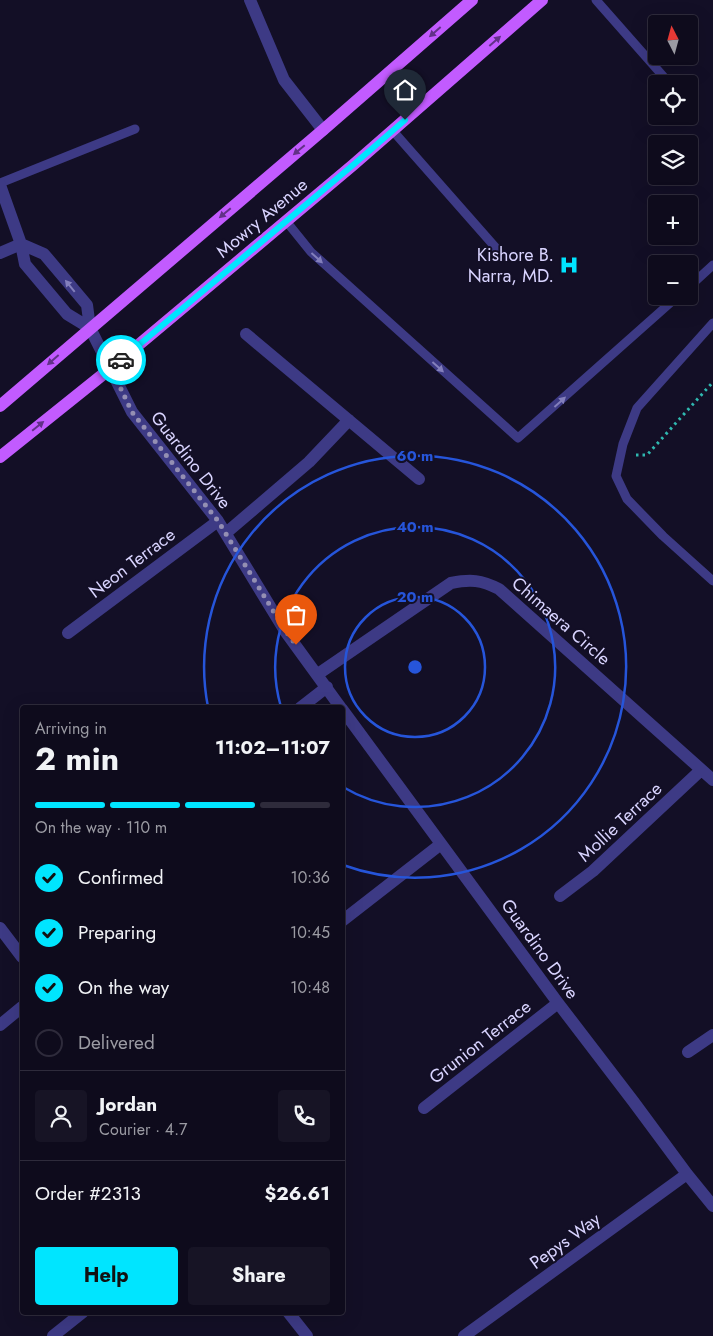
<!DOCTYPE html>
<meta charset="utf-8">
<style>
:root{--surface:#0e0b1c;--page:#171425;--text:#f1f3f6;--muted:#9b9ba3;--line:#2e2b3b;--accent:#00e5ff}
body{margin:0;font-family:Jost,sans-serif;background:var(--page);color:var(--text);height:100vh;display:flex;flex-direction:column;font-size:19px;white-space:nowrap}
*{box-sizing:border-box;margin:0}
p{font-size:16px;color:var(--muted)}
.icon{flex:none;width:28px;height:28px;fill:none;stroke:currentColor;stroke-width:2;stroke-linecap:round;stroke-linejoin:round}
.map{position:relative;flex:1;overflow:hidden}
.side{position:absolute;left:20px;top:705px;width:325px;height:610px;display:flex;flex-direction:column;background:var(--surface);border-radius:5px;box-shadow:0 5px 20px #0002,0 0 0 1px var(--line)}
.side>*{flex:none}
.needle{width:32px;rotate:354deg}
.buttons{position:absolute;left:648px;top:15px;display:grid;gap:10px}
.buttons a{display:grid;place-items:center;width:50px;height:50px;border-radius:5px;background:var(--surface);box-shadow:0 5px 20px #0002,0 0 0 1px var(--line);font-size:25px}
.pin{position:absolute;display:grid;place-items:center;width:42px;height:42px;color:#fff;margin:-51px -21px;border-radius:50% 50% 50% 0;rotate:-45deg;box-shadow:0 0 5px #0007}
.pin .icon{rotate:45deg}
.courier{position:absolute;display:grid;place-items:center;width:50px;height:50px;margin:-25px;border:4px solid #00e5ff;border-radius:50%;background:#fff;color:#222;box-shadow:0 1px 6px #0007}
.overview em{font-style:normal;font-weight:700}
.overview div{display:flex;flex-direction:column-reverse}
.overview{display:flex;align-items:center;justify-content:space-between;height:85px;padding:0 15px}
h1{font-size:32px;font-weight:700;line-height:38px}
.bar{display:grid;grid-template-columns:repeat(4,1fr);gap:8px 5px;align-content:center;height:60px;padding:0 15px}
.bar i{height:6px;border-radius:4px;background:var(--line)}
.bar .current{background:var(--accent)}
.bar p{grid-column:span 4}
.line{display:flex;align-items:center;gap:12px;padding:0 15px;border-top:1px solid var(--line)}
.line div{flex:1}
.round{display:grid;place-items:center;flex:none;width:52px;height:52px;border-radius:5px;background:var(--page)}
ol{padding:0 15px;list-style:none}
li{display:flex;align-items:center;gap:15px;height:55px}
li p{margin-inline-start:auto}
li .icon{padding:5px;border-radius:50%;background:var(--accent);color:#111;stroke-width:4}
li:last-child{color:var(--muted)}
li i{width:28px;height:28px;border:2px solid var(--line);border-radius:50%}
.action{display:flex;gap:10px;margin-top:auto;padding:10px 15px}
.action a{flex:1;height:58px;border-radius:5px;background:var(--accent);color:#111;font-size:20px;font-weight:700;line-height:58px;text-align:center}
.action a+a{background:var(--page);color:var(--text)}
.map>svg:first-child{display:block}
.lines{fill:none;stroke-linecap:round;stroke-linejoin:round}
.path{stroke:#2fb8b0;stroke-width:3;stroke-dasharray:2.5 4;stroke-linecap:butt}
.lane{stroke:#3d3a85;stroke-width:9}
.street{stroke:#3d3a85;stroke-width:12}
.primary{stroke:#c25bff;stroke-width:12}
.oneway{fill:#623188}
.oneway2{fill:#837fbc}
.done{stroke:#948fb3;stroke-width:5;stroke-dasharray:0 9}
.route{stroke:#00e5ff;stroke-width:6}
.ring{fill:none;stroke:#2655da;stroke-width:2.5}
.labels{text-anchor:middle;stroke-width:4;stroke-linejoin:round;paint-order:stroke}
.street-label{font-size:18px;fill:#d9d4ff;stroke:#130f26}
.poi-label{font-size:18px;fill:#d9d4ff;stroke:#130f26;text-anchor:end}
.centre{fill:#2655da;stroke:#130f26;stroke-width:2.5}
.ring-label{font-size:15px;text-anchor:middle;font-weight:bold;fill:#2655da;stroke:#130f26;stroke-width:4;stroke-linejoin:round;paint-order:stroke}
</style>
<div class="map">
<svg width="713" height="1336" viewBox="0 0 713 1336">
<rect width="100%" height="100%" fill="#130f26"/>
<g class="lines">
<path class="path" d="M636,455H647L713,382"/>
<path class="lane" d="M596,0L670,84
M393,131L496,248
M0,183L135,129
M286,221L311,252L518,438L678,296
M689,287L713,265
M713,323L637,408L623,444L616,476L627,499L663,536L713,581"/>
<path class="street" d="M250,0L284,80L323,130
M0,185L21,244L25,264L67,314L90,328
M21,244L44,254L87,305L90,328L132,412L218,521L285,631L341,708
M0,253L21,244
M246,334L419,479
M226,533L309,462L349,420
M68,633L218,521
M318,674L451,583C471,579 481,580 499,589L713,780
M300,708L327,687
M342,709L558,1003L633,1101L687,1174L713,1206
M560,896L593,871L701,770
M342,921L441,844
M0,928L22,957
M0,1025L22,1007
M688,1052L713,1035
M424,1108L558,1003
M288,1312L307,1336
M53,1336L83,1312
M464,1336L687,1174"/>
<path class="primary" d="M0,406L323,130L472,0
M0,457L111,368L353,165L542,0"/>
</g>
<defs><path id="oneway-solid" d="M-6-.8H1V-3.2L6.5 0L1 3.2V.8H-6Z" transform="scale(1.25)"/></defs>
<g class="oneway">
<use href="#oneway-solid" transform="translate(435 32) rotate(139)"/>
<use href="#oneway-solid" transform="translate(495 41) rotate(-41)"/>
<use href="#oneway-solid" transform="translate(299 150) rotate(140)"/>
<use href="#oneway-solid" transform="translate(225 213) rotate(140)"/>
<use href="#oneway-solid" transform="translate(53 360) rotate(139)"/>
<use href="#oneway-solid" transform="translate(38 426) rotate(-39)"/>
</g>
<g class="oneway2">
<use href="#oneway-solid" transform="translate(317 258) rotate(42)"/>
<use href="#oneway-solid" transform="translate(70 286) rotate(-129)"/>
<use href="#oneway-solid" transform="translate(438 367) rotate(42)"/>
<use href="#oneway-solid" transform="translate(560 402) rotate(-42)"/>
</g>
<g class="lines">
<path class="done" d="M121,360L111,368L132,412L218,521L285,630L296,645"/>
<path class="route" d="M121,360L353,165L405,120"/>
</g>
<g class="ring">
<circle cx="415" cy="667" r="70"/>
<path d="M281 707A140 140 0 1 1 343 787"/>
<path d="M208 707A211 211 0 1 1 343 865"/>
</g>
<defs>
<g id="hospital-bare" transform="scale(1.5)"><path d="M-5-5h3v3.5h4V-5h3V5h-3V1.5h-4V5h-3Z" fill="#00e5ff" stroke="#130f26" stroke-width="2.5" paint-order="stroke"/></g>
</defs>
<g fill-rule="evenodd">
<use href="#hospital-bare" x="569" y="265"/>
</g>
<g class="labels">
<g class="street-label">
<text transform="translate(262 218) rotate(-40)" y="6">Mowry Avenue</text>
<text transform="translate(191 460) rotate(52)" y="6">Guardino Drive</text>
<text transform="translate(132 563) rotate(-37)" y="6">Neon Terrace</text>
<text transform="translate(561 621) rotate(41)" y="6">Chimaera Circle</text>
<text transform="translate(620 822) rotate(-43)" y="6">Mollie Terrace</text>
<text transform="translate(540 949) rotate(54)" y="6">Guardino Drive</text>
<text transform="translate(480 1042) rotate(-38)" y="6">Grunion Terrace</text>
<text transform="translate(565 1241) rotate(-36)" y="6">Pepys Way</text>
</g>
<g class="poi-label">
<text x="554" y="261">Kishore B.<tspan x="554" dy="21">Narra, MD.</tspan></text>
</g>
</g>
<circle cx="415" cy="667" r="8" class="centre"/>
<g class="ring-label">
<text x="415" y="461">60 m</text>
<text x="415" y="532">40 m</text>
<text x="415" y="602">20 m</text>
</g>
</svg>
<div class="buttons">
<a><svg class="needle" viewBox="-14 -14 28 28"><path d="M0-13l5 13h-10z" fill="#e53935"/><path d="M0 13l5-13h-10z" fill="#9b9ba3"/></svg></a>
<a><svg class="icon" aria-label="locate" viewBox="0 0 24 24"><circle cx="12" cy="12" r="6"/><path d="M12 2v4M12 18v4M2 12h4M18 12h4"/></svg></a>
<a><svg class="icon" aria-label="layers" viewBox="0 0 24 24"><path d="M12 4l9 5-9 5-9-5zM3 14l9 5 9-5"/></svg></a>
<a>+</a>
<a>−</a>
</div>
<div class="pin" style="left:296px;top:645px;background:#ea580c"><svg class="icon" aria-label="bag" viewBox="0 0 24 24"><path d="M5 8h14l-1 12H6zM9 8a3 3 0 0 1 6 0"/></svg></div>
<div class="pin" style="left:405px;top:120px;background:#1f2937"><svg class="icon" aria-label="home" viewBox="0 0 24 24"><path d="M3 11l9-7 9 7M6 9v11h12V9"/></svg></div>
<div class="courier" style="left:121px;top:360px"><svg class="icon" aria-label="car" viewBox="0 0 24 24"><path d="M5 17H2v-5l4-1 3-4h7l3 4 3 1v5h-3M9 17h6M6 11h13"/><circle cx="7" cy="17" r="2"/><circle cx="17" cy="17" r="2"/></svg></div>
<section class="side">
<div class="overview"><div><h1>2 min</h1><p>Arriving in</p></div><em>11:02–11:07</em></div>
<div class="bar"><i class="current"></i><i class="current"></i><i class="current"></i><i></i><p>On the way · 110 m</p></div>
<ol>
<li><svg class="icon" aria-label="check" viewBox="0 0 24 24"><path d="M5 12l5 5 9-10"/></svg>Confirmed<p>10:36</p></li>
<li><svg class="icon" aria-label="check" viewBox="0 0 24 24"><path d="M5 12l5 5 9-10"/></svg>Preparing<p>10:45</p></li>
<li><svg class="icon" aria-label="check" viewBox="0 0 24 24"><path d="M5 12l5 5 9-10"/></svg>On the way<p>10:48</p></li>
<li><i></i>Delivered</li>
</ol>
<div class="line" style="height:90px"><a class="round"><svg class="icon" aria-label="person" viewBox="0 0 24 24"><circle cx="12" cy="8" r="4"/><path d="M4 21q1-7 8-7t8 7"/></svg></a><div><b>Jordan</b><p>Courier · 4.7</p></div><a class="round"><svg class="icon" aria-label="phone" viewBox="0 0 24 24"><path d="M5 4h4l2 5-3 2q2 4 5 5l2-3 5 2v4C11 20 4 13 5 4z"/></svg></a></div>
<div class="line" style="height:65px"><div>Order #2313</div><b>$26.61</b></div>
<div class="action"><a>Help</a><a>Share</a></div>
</section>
</div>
